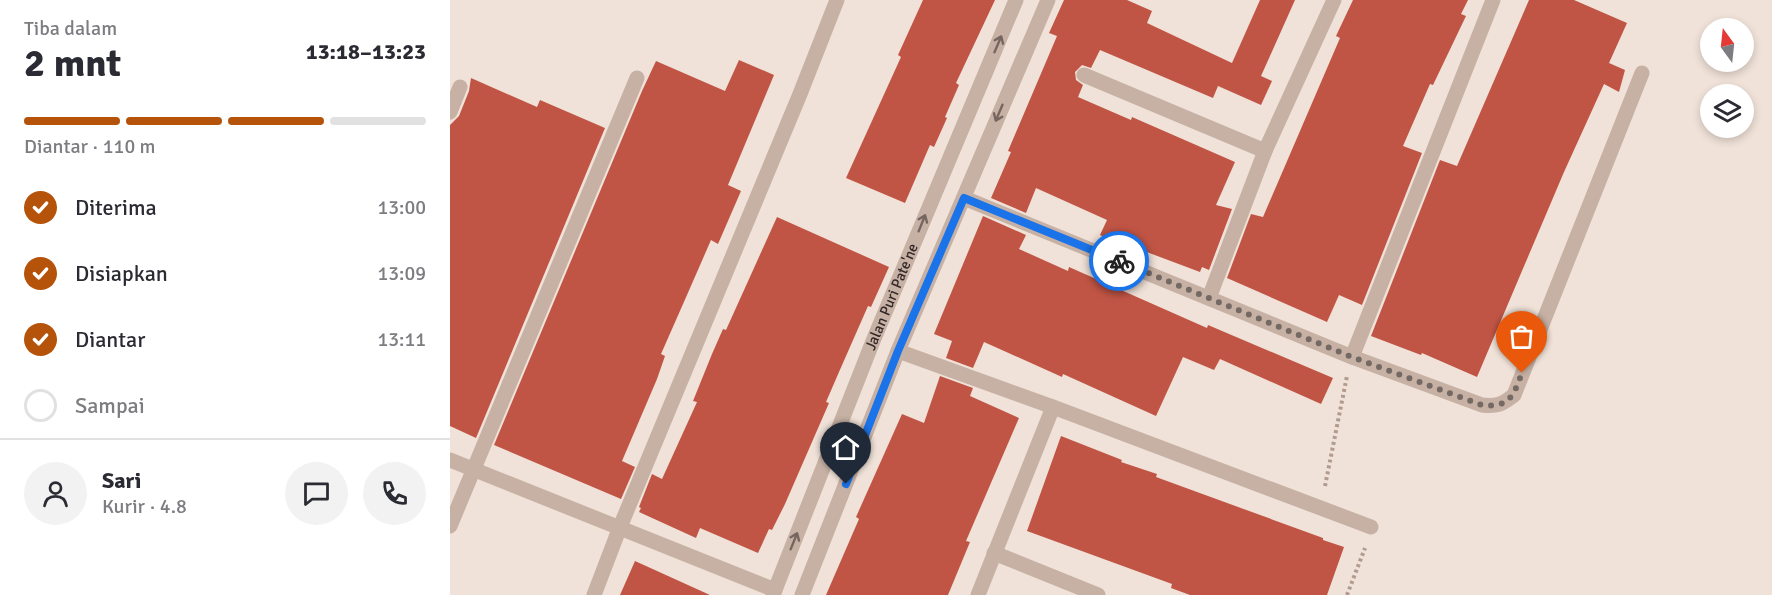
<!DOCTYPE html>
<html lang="id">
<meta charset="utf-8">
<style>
:root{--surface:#fff;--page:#f2f2f3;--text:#2b2b33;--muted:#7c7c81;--line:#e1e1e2;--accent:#b45309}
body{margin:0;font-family:Signika,sans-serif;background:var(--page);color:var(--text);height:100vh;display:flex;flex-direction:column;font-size:22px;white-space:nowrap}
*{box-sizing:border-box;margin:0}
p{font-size:20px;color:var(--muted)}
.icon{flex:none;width:33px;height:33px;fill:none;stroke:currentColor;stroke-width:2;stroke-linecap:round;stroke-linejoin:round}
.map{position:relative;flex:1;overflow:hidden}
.side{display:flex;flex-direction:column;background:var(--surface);width:450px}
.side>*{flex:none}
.needle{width:39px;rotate:345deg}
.tools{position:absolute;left:1250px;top:18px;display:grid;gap:12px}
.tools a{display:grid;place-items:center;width:54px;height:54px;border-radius:50%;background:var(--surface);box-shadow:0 3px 9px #0003;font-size:30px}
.pin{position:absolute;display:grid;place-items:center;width:51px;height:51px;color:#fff;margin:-62px -26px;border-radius:50% 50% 50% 0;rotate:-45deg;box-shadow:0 0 6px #0007}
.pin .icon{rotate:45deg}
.courier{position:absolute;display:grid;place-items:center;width:60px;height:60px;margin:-30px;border:4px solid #1a73e8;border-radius:50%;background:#fff;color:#222;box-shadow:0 2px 8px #0007}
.overview em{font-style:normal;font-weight:700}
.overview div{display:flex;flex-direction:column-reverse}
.overview{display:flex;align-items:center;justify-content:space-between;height:102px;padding:0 24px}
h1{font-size:39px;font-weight:700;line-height:45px}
.bar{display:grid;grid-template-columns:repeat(4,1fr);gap:9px 6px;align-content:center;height:72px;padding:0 24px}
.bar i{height:8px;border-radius:4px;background:var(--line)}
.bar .on{background:var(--accent)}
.bar p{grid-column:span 4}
.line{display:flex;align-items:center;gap:15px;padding:0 24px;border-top:2px solid var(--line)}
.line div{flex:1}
.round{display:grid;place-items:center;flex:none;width:63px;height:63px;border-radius:32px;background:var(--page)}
ol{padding:0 24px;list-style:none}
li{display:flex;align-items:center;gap:18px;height:66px}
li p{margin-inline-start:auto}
li .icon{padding:6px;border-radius:50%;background:var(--accent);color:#fff;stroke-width:4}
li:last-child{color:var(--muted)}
li i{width:33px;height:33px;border:3px solid var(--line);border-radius:50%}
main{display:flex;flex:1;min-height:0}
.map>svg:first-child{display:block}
.building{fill:#c15545}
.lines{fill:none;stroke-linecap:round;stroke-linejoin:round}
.path{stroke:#b29a8f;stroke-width:4;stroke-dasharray:3 3;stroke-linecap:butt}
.street{stroke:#c7b1a5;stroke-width:15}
.oneway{stroke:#76665f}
.done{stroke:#756964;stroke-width:6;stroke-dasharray:0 10.8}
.route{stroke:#1a73e8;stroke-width:8}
.labels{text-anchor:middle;stroke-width:6;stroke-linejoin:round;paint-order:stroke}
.street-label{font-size:15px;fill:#332826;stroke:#f8ece4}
</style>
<main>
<section class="side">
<div class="overview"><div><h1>2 mnt</h1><p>Tiba dalam</p></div><em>13:18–13:23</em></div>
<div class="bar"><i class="on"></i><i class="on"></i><i class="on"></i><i></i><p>Diantar · 110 m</p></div>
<ol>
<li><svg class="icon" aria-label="check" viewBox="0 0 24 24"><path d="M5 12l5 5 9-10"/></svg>Diterima<p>13:00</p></li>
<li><svg class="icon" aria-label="check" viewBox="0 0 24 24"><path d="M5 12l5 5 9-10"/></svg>Disiapkan<p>13:09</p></li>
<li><svg class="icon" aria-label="check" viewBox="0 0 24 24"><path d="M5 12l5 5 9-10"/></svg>Diantar<p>13:11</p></li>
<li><i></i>Sampai</li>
</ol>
<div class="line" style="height:108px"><a class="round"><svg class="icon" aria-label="person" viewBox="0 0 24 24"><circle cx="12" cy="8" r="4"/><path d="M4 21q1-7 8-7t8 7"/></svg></a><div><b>Sari</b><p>Kurir · 4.8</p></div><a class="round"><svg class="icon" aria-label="chat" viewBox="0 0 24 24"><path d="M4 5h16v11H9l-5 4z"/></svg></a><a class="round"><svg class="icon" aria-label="phone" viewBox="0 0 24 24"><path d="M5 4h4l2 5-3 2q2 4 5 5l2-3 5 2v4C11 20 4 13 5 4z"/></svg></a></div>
</section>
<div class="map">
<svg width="1322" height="595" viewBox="0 0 1322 595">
<rect width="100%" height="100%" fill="#f0e2d8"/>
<path class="building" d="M473,0H545L506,83L509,85L495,117L497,118L484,147L480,145L455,203L396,178L451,57L448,55Z
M614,0H677L702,11L697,23L782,63L810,0H845L811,76L822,81L811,105L768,86L763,98L650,50L641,68L632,65L625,72L626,80L633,85L628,97L681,120L682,117L785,162L766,205L782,209L759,270L752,267L750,272L678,245L676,248L650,235L657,220L586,188L576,213L541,198L561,152L558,151L607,36L599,33Z
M903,0H1018L1011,14L1016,16L983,85L980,84L953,146L972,153L912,305L889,295L877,322L777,278L801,214L813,217L890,38L886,36Z
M1079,0H1124L1177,23L1159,63L1175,70L1169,92L1154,84L1114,172L1027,377L972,353L971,355L921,336L990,160L1007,166Z
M289,60L324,75L278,185L291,191L268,244L261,240L237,295L211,354L215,356L207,379L172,461L185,467L171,499L44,445L192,91L206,61L275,91Z
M21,78L87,107L90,100L155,128L26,438L0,426V125L9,116L19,91Z
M533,216L576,235L569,249L618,271L619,267L757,328L758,325L883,378L871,404L770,359L764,370L733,357L706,416L613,374L612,377L534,342L523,368L496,358L502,341L484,334Z
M327,217L439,267L421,307L418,306L389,372L376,402L379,403L335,504L322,530L319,529L308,553L250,528L246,538L189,512L191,508L189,507L202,474L212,479L247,402L243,401L262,354L273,329L276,330Z
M490,376L523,388L520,396L569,418L516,541L520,542L498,595H376L409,519L406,517L452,414L474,423Z
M611,436L672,460L671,462L707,474L706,477L873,538V540L894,547L877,595H740L721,588L722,584L577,531Z
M185,561L260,595H170Z"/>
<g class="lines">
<path class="path" d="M875,486L897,376
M897,595L915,548"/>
<g class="street">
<path d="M634,75L815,151"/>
<path d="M0,112L10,87"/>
<path d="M514,198L902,357L1032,405C1047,407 1053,404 1064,395L1192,73"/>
<path d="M759,298L815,151L884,0"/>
<path d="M448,351L603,407"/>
<path d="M902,357L1043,0"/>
<path d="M0,460L325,590"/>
<path d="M0,526L187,78"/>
<path d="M544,553L648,595"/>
<path d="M144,595L170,527L350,94L387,0"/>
<path id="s1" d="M323,595L423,341L566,0"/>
<path d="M352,595L448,351L598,0"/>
<path d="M528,595L603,407L921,527"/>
</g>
</g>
<defs><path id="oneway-shaft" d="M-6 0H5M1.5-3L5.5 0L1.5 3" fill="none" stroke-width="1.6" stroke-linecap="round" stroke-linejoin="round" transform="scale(1.5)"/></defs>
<g class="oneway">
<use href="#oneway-shaft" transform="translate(548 44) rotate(-67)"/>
<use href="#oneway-shaft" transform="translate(549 113) rotate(113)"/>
<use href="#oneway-shaft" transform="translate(472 223) rotate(-68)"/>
<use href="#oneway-shaft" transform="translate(344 541) rotate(-68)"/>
</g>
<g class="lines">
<path class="done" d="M669,261L902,357L1032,405C1060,408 1063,396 1072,373"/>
<path class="route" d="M396,484L448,351L514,198L669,261"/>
</g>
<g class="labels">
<g class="street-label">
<text dy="5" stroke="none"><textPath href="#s1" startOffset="321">Jalan Puri Pate'ne</textPath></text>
</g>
</g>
</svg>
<div class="tools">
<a><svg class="needle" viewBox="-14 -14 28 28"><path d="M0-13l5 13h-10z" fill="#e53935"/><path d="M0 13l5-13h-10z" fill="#7c7c81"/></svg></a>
<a><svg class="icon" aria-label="layers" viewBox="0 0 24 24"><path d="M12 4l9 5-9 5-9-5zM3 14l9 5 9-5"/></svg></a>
</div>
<div class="pin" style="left:1072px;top:373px;background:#ea580c"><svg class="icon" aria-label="bag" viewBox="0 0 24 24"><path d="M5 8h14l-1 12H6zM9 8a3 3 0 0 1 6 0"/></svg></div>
<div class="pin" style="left:396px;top:484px;background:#1f2937"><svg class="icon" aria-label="home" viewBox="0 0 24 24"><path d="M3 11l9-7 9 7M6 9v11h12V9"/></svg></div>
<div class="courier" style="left:669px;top:261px"><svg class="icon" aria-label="bike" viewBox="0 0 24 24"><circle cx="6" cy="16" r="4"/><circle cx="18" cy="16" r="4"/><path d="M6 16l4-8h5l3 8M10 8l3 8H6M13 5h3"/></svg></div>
</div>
</main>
